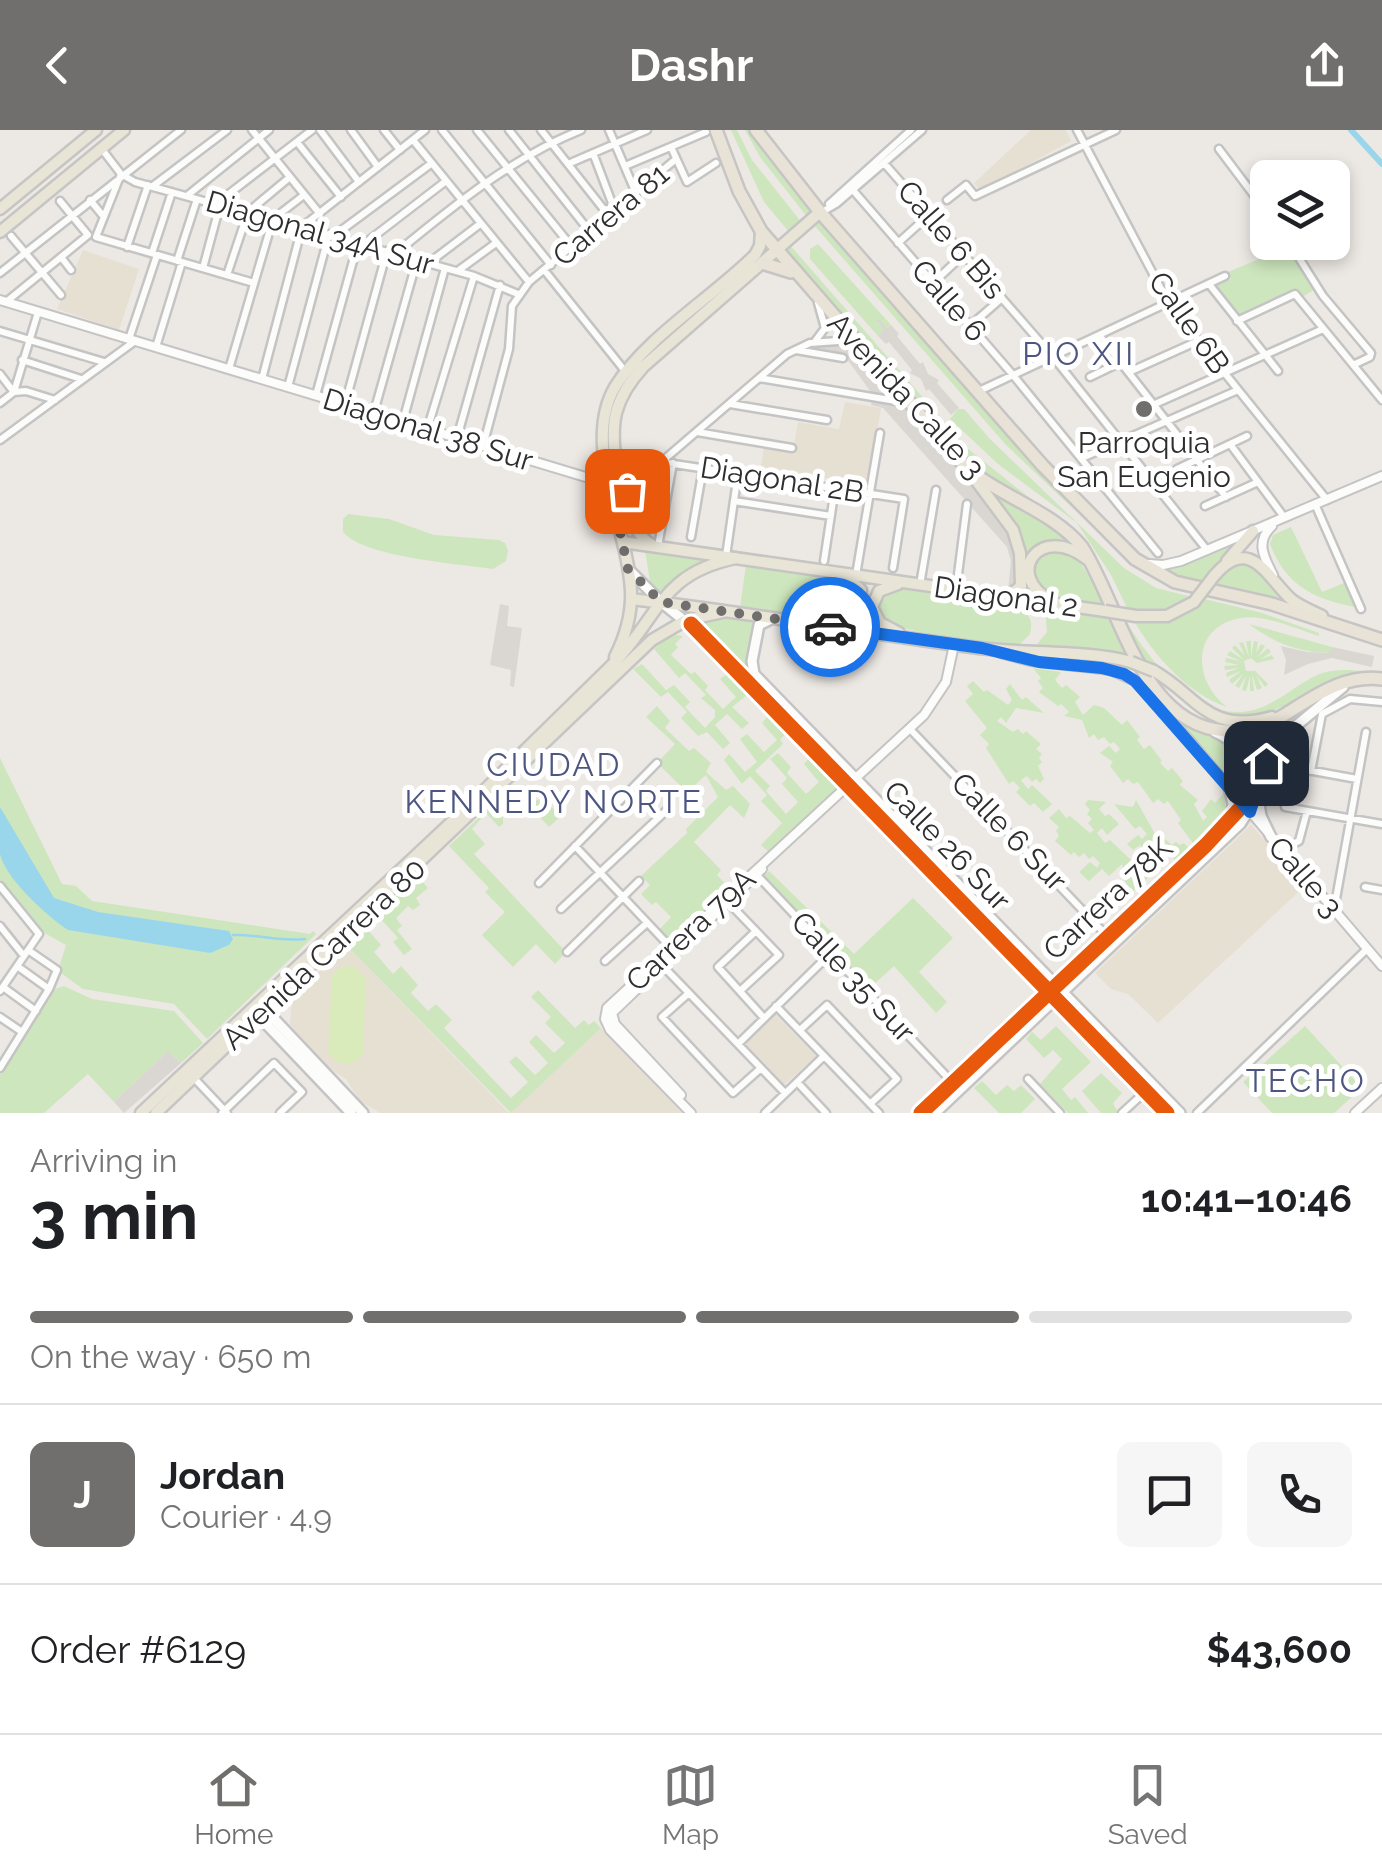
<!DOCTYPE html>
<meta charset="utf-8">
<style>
:root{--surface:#fff;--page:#f6f6f6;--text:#202124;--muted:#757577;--line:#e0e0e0;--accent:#706f6e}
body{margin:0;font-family:Raleway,sans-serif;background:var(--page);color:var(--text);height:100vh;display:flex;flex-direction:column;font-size:38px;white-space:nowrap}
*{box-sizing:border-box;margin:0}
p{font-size:32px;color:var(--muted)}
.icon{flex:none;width:55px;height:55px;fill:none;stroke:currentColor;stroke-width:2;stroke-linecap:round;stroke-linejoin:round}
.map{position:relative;height:983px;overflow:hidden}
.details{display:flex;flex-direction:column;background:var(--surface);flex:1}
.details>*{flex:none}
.fabs{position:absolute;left:1250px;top:30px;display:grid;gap:20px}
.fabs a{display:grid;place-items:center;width:100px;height:100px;border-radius:15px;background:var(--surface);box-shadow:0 5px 15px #0003;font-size:50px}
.pin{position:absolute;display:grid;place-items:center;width:85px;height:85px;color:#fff;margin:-42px;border-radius:20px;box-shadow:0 5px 15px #0006}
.courier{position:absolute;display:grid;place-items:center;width:100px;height:100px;margin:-50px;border:8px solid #1a73e8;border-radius:50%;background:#fff;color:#222;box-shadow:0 2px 12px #0007}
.head em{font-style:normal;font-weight:700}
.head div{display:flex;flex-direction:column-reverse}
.head{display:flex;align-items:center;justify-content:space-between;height:170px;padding:0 30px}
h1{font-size:65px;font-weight:700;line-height:75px}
.bar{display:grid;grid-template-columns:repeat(4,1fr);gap:15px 10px;align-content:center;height:120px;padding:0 30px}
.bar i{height:12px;border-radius:8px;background:var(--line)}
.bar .current{background:var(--accent)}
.bar p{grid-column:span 4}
.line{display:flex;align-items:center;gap:25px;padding:0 30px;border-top:2px solid var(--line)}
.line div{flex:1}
.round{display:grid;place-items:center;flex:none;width:105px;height:105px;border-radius:15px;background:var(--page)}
header{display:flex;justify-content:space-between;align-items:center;height:130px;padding:0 30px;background:var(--accent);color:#fff;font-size:45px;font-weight:700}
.menu{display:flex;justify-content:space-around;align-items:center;height:140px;border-top:2px solid var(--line);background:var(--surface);font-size:28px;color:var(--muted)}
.menu a{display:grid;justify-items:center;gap:5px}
.menu .current{color:var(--accent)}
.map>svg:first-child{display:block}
.education{fill:#e6e0d3}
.green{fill:#cee6be}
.pitch{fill:#d9eabb}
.plaza{fill:#dad6d2}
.water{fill:#99d6ec}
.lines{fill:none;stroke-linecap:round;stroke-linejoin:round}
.stream{stroke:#99d6ec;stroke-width:2.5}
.canal{stroke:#99d6ec;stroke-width:6}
.minor-casing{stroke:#c5c4c5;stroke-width:11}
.tertiary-casing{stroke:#c5c4c5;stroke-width:12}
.secondary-casing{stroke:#c5c4c5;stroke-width:14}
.primary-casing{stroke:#c6c5c4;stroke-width:15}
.trunk-casing{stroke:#c6c5c4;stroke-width:16}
.minor{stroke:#fcfcfb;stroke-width:6}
.tertiary{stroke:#fcfcfb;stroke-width:8}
.secondary{stroke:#fcfcfb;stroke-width:9}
.primary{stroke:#e8e4d6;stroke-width:10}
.trunk{stroke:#e9e2d6;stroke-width:11}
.primary-bridge-casing{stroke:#c6c5c4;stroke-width:15;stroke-linecap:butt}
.primary-bridge{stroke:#e8e4d6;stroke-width:10}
.cycleway-casing{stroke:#fff;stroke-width:21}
.cycleway{stroke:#e8590c;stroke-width:15}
.done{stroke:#706f6e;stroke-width:10;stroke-dasharray:0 18}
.route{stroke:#1a73e8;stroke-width:12}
.poi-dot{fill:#706f6e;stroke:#fff;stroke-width:4}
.labels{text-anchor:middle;stroke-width:10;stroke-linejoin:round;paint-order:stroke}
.street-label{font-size:30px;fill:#2e2e2e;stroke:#fff}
.poi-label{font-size:30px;fill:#2e2e2e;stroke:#fff}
.neighbourhood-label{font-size:32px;letter-spacing:2.5px;fill:#4d5680;stroke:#fff}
</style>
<header><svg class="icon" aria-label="back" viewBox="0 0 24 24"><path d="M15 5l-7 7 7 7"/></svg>Dashr<svg class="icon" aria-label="share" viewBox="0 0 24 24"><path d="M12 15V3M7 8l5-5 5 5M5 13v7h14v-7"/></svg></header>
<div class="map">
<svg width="1382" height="983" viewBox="0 0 1382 983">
<rect width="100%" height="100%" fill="#ece8e4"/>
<path class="education" d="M1031,0H1066L1071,11L980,61L974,53Z
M83,120L139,139L119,200L57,179Z
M845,272L881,278L869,355L761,338L764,316L793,320L798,292L839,299Z
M1251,695L1305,756L1158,893L1128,864L1111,859L1095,843Z
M346,815L509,983H380L360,971L346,949L329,938L290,895L292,868Z
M775,884L816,926L783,956L744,913Z
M601,898L682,983H511Z"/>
<path class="green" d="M731,0H737L752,30L802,93L790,103L764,72Z
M745,0H752L811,77L808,88L760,27Z
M821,90L1003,300L1107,411L1006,315L814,95Z
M789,114L967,318L1071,401L986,349L956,323L781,121Z
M818,114L891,195L887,198L877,192L885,201L878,206L810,129V119Z
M1288,117L1314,160L1302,167L1296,160L1239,188L1214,156L1231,149L1228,142Z
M958,279H964L990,309L1124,438L1156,458L1192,467C1173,487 1153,483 1128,480L1111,445L1077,393L998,334L950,289Z
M984,357L1061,402L1072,413L1047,411L1036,418L1025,451L1036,469L1019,466L1023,457Z
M348,384L389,389L434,405L499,410L505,413L508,421L506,431L493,439C460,434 363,427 343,402V389Z
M1291,397L1322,462L1344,453L1355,477C1314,469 1286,456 1270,414L1273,405Z
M1243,408L1203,452L1175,447L1160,438L1176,437Z
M645,420L708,430L679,445L659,464L651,458Z
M1045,420L1074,422L1107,476L1059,470L1034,454L1032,437Z
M1242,434L1256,436L1293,475L1212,455L1222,443Z
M746,435L845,449L854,455L860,467L854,482L839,487L740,478Z
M890,457C918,458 1006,463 1025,482C1032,489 1032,495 1030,504L1020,514H972L886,494C875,476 875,473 890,457Z
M1201,468L1262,483L1319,503V506C1296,499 1265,484 1241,488C1191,496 1192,551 1227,577C1188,564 1153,525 1133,489C1161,492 1180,489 1201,468Z
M1037,477L1109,488L1127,528L1034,518L1047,502L1046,489Z
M712,487L757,492L749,542L846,643L844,645L693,491Z
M1124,488C1152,535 1208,606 1269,574C1312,551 1314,534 1368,542L1339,548L1265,585L1238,588L1211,581L1143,533Z
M1249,494L1332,517L1330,523C1298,522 1274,513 1249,494Z
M676,505L683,506L675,514L678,517L671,525L691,544L695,542L708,556L705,560L723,579L736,567L720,549L727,544L747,565L732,577L749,593L742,599L727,584L715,595L730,613L723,619L707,602L698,606L681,588L687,582L668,562L661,567L633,539L642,534L666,560L674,555L690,572L685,577L705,598L715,587V580L701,568L706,565L685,543L679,548L654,519L666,508Z
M1246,511H1251V527L1254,511L1258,512L1256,523L1261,514L1265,516L1258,527L1268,518L1271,522L1261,529L1272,525L1274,529L1257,533L1251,528L1244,531L1246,541H1255L1268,554L1265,557L1256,545L1262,558L1257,560L1252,544L1254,561H1250V546L1246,561L1242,560L1246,546L1239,558L1235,556L1243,544L1232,554L1229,550L1241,541L1227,547L1226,543L1239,538L1225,540L1224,536L1239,535L1225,532L1226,528L1240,531L1227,525L1230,521L1244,530L1232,518L1235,515L1245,526L1239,513L1243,512L1249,527Z
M1033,538L1061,542L1055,550L1062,558L1066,555L1080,567L1075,572L1083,585L1094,575L1104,578L1122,595L1127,590L1140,607L1137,610L1144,619L1150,615L1162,631L1160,633L1168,641L1172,638L1183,651L1180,655L1198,670L1194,674L1203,691L1207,687L1202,681L1211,669L1215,673L1224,663L1226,682L1218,695L1195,716L1178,693L1181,690L1168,671L1164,674L1158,669L1153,673L1138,652L1133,654L1128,649L1123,653L1110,636L1113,632L1100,623L1109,616L1116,623L1120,619L1114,612L1110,614L1104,607L1098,610L1094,604L1089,608L1082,590L1064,586L1069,582L1061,574L1058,576L1039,562L1043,558L1038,551L1041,548Z
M973,551L984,562L987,560L1008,575L1012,570L1006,559L1010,554L1022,570L1026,567L1044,583L1016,578L1006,593L1001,587L997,591L1013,602L1018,599L1023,604L1026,601L1041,614L1036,619L1042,624L1039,628L1042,632L1038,636L1044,649L1040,653L1036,649L1032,652L1027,646L1021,650L1028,659L1032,655L1052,674L1043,682L1034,673L1030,676L1016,662L1020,658L1013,651L1009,654L986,618L989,614L980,605L987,598L965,571L973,564L967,556Z
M1324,568L1269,615L1254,656L1251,630L1227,605L1266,602Z
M657,576L670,591L665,598L689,621L694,618L711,633L706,642L726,660L733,656L750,674L744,688L730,675L694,712L721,740L717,745L730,759L673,814L659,800L671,787L656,772L652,775L641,764L650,755L641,746L687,703L686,699L718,667L706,645L687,662L657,633L675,614L646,587Z
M1168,582L1237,618L1248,639L1243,670Z
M768,586L786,604L780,609L783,614L755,641L770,656L766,661L786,684L798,672L782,654L787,648L770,629L778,623L791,637L787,643L806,664L819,652L804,634L809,628L838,657L770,723L761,715L782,693L761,671L767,665L750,646L742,654L724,630L729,624L745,642L757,632L740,609L747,604L764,622L777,610L762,593Z
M0,628L62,754L76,756L92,771L310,804L313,801L316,804L207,909L174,874L83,859L58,841L66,815L46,804L0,749Z
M514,654L535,671L542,668L561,686L549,697L530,676L522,682L504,663Z
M1088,670L1106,672L1099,679L1105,686L1109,684L1119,694L1107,705L1102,698L1097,703L1105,713L1110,710L1149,747L1128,766L1122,734L1109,746L1102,739L1089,751L1079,742L1090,732L1097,738L1100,733L1093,726L1089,729L1084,723L1079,727L1074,722L1071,725L1055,711L1059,706L1056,701L1059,697L1049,688L1059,679L1066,688L1070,686L1090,703L1094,700L1088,693L1092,689L1087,684L1090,680L1085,674Z
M1136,670L1159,711L1164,708L1172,715L1176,712L1180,715L1184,713L1191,720L1177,733L1169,722L1165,725L1159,718L1154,722L1150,716L1145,720L1140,715L1133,720L1127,714L1138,705L1142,709L1147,704L1140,696L1135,699L1114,674L1133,677Z
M491,676L503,687V694L499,697L486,683L472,699L485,714L474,724L566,822L555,834L536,814L513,837L482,805L505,782L485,762L489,758L449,716Z
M769,741L854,824L913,768L953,808L919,842L947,872L936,883L894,836L871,857L762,747Z
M417,746L428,758L416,768L420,775L413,780L408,776L396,788L402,796L397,800L412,819L404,825L393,812L398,808L380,788L367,799L381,815L374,822L393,844L401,836L418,855L411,863L428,881L436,874L452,890L444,898L511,968L528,952L509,932L516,926L535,945L548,933L529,912L536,905L554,923L565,913L545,893L551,887L531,867L538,860L575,898L584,890L589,895L594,891L601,898L511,983L346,815Z
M64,856L92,869L174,881L203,913L181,933L168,921L114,972L88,944L44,983H0V945L55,859Z
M1056,896L1091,932L1062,959L1071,970L1075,967L1088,983H1068L1040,954L1062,929L1053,920L1044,928L1026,909L1032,902L1041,910Z
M1305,896L1362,958L1334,983H1272L1243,952Z
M1101,943L1122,963L1113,973L1118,983H1101L1082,961Z
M982,951L996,965L1007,955L1014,961L1021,955L1035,969L1021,983H999L974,958Z"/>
<path class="pitch" d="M353,836L366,848L363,924C352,938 336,937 328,921L332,846L341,837Z"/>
<path class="plaza" d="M879,189L887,198L891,195L899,204L897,206L920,234L923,232L928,244L939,250L937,253L959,278L951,285L929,259L926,261L921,249L910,243L912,240L889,212L886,214L878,206L884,201L877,191Z
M819,216H843L861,223L1007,393L1016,415V461L1008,460L1011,431L1007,417L883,278L871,275L873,265L844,225L807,219Z
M500,474L509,476L507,496L522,498L514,557L510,556L511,540L490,535Z
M1281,516L1307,522L1329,523L1332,517L1374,526L1372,537L1332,528L1308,534L1284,545L1286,530Z
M168,921L181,933L124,983L114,972Z"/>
<path class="water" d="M0,677L54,768L98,782L229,801L233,809L229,815L210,823L68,800C48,787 5,748 0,724C0,710 0,691 0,677Z"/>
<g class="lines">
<path class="stream" d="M233,805C258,804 279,812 305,809"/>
<path class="canal" d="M1351,0L1382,34"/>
<g class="minor-casing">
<path id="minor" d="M252,0L320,84
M320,0L359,52
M351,0L378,37
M384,0L400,20
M442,0L551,135
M477,0L572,117
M509,0L590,102
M541,0L609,86
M609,0L636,63
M1077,0L1169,174L1327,370
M413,10L529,152
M297,12L341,67
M671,17L687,52L716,33
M101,18L121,44L135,52L474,146L518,164
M1219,19L1268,84
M593,23L615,81
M884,33L1054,228L1207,420
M568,34L647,0
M625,36L706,2
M121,44L96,107L254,153
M153,56L227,0
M852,59L1013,245L1158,423
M188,65L269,0
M90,70L104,87
M947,70L966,55L975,66L1116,0
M217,73L312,0
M829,74L911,0
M822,82L836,74L922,0
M303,96L425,0
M335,105L432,33
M11,106L61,165
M1289,112L1323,166L1371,223L1370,227L1353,235
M898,113L929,85
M364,114L446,51
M127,117L148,55
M152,123L172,62
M396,123C453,76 513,27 581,0
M61,127L71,140
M177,131L197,69
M430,132L480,94
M203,138L220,75
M459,140L496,113
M545,141L625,241
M0,143L181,0
M227,145L248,82L290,47
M933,153L964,124
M1209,154L1278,241
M6,172L88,105L60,71
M1237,191L1295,164L1382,270
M971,195L1002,168
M0,201L104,232
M1100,206L1226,367
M129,209L157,125
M816,210L825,198L818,173
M156,217L182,132
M796,220L843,228
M22,230L81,249
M229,239L273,89L304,65
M1129,242L1198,211
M0,244L13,261
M1090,247L1121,232
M759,248L908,273
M262,249L302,97
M288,257L329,104
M979,261L1225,146
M14,262L38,182
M14,262L26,261L55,270
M316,265L358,113
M0,273L14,262
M345,274L387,121
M730,274L827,290
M1155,274L1323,199
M374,282L417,130
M403,291L445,138
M427,300L474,146
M697,302L792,318
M457,308L500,155
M0,310L135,211
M1230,314L1284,387
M483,316L509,219L512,176L529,152L676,29
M1082,328L1238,260
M661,332L904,369L893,438
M1177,339L1247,306
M624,364L787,224L810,213L852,210
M734,371L831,386
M1315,374L1361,479
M1205,376L1258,352
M691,407L703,338
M658,416L673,333
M726,426L738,343
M824,431L835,358
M856,445L880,303
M920,455L936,360
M956,460L967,374
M910,599L1107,806
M1286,636L1357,649
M1311,641L1322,584L1350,569L1382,572
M1285,677L1382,694
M1295,713L1299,711L1307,681
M575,716L675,822
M754,742L953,953
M539,753L657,633
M0,756L39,804L0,861
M1365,757L1382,760
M727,771L779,825L740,861
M561,779L668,679
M1334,780L1366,602
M0,796L24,826
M756,801L718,837L764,888
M567,822L639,751
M605,831L647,793
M661,834L785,963
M17,836L49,859
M3,857L36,881
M689,863L662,887L733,963L761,938
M776,876L879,983
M0,887L22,902
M800,900L827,875L897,949L870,974
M738,914L830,824
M0,938L49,859L57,840L28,820
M194,948L227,983
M1028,949L1060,983
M797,952L826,983
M222,983L274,933L302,962L280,983
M765,983L824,926
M1122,983L1146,961
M1197,983L1367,819"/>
</g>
<g class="tertiary-casing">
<path id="tertiary" d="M0,170L612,355
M1272,396C1255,412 1264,427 1273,445
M1149,434L1163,435L1181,431L1382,346
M1000,523L1030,531L1111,540L1135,551L1190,611L1382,836
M681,965L615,894L612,883L762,739
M691,983L610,900L605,889L607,878L924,585L946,552L954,515
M1355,983L1382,958"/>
</g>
<g class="secondary-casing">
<path id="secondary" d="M628,439L661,472L707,509L1167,983
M771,489L759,495L752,531L754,544L1180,983
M1229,657L1233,674L1231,688
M1258,668L1261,686L1271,707
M261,875L363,983
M254,881L351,983
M921,983L1241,679C1260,645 1249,618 1215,602
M935,983L1240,694L1254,672L1274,614L1343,557"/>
</g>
<g class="primary-casing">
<path id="primary" d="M0,79L96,0
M0,102L124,0
M969,341L1013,400L1020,423L1021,456L1008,467
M623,412L1105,481
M652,415C622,399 608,316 616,283C621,264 631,250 644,236L820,82
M1227,431L1253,401
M1214,446C1251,402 1269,451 1292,470C1301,477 1312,481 1322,486
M898,454L879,461L872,477L880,493L899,503
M631,469C747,482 863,503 979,518C1026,524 1089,520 1131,532
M1051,471C1003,444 1040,392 1087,429
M1136,486H1167L1194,472
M824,492L851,487L860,480L861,460L844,445
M615,527C625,507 632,484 631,461C628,398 581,315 615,257C645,208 713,167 755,125L760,116L761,101
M1154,541C1198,566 1208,605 1272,587
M141,983L456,688L610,537C660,488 658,444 736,428
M156,983L652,510L686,490L723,482"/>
</g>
<g class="trunk-casing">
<path id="trunk" d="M716,0L739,61L761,101L965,336C1000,367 1053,381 1082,417C1120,476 1141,596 1226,601C1247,602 1266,596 1284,585C1315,566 1344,544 1382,549
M756,0L820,82L1043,336L1135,429L1175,452L1272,474L1382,510
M762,133L791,142"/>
</g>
<use href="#minor" class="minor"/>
<use href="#tertiary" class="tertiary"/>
<use href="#secondary" class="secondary"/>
<use href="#primary" class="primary"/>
<use href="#trunk" class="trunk"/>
<g class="primary-bridge-casing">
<path id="primary-bridge" d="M1194,472L1214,446
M1105,481L1136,486
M1131,532L1154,541"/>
</g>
<use href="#primary-bridge" class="primary-bridge"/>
<g class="cycleway-casing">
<path id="cycleway" d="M691,494L1167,983
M921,983L1206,715L1244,674"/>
</g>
<use href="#cycleway" class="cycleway"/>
</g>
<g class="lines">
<path class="done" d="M627,361L623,364L610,354L628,439L661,472L830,497"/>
<path class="route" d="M830,497L982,518L1039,532L1102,538L1124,544L1135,551L1250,682L1266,633"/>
</g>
<circle class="poi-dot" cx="1144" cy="279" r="10"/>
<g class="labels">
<g class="street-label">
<text transform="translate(611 85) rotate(-40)" y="10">Carrera 81</text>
<text transform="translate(320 103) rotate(16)" y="10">Diagonal 34A Sur</text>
<text transform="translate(951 110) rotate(49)" y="10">Calle 6 Bis</text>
<text transform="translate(949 171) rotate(49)" y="10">Calle 6</text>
<text transform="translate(1189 193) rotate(55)" y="10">Calle 6B</text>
<text transform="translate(906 266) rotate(47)" y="10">Avenida Calle 3</text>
<text transform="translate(428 300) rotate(17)" y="10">Diagonal 38 Sur</text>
<text transform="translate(782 350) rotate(9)" y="10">Diagonal 2B</text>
<text transform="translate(1006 467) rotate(8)" y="10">Diagonal 2</text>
<text transform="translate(1009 702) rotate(46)" y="10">Calle 6 Sur</text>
<text transform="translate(947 716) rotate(46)" y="10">Calle 26 Sur</text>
<text transform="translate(1305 747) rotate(49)" y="10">Calle 3</text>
<text transform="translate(1108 769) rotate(-43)" y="10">Carrera 78K</text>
<text transform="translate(691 800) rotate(-43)" y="10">Carrera 79A</text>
<text transform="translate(324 824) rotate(-43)" y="10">Avenida Carrera 80</text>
<text transform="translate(853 847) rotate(47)" y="10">Calle 35 Sur</text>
</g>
<g class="poi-label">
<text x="1144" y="323">Parroquia<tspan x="1144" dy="34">San Eugenio</tspan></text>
</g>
<g class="neighbourhood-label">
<text x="1079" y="235">PIO XII</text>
<text x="554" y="646">CIUDAD<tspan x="554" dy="37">KENNEDY NORTE</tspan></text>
<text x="1306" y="962">TECHO</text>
</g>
</g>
</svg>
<div class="fabs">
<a><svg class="icon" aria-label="layers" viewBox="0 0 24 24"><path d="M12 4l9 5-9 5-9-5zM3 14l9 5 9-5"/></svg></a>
</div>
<div class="pin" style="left:627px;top:361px;background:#ea580c"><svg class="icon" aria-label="bag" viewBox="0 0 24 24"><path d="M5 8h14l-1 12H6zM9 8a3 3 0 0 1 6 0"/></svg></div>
<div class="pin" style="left:1266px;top:633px;background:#1f2937"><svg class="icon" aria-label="home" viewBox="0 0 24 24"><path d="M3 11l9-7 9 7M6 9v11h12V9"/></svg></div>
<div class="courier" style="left:830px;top:497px"><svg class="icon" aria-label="car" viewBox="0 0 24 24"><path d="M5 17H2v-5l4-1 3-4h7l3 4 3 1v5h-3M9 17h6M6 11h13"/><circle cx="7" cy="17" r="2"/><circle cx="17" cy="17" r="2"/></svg></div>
</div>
<section class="details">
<div class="head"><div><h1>3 min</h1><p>Arriving in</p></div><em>10:41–10:46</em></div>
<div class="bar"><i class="current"></i><i class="current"></i><i class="current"></i><i></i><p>On the way · 650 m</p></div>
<div class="line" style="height:180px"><b class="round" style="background:var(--accent);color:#fff">J</b><div><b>Jordan</b><p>Courier · 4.9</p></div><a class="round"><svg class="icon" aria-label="chat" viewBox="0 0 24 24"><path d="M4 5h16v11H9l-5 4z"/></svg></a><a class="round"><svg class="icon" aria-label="phone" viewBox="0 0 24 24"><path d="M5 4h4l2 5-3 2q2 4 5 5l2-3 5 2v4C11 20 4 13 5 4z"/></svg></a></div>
<div class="line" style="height:130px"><div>Order #6129</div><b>$43,600</b></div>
</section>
<nav class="menu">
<a class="current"><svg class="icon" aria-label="home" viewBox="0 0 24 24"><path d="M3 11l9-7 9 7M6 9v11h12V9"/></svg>Home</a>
<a><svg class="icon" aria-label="map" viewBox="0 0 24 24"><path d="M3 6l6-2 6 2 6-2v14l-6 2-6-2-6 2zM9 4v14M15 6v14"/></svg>Map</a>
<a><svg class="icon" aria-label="saved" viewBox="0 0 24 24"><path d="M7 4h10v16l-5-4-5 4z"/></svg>Saved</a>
</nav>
